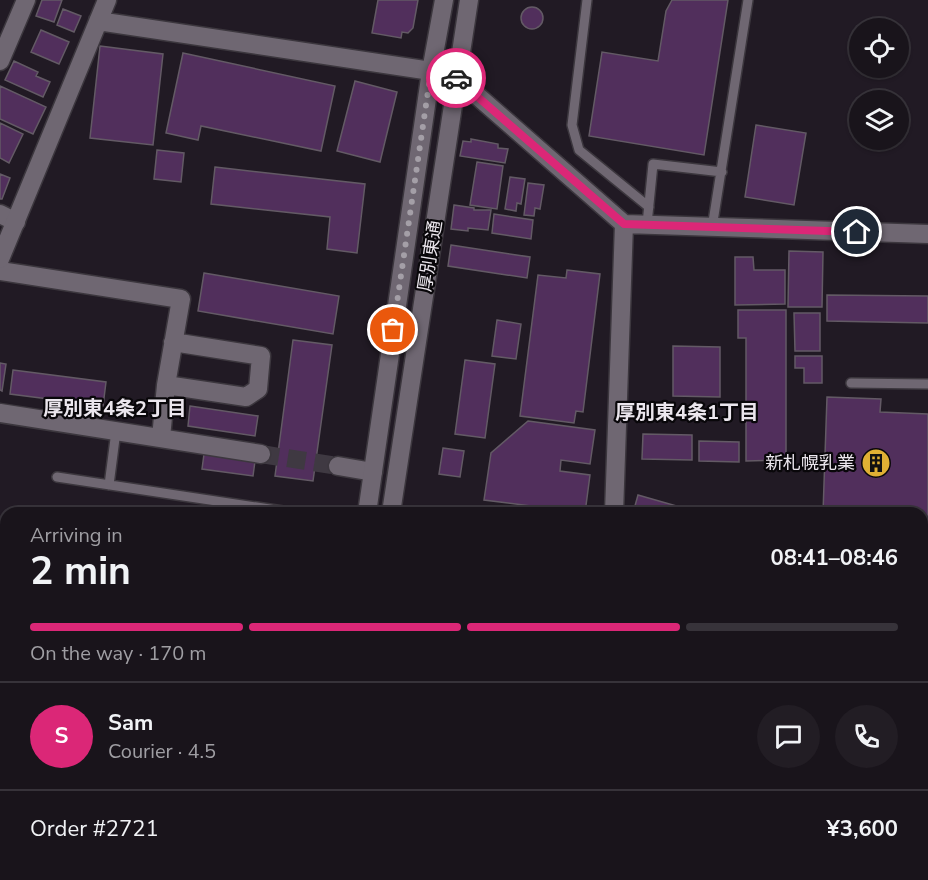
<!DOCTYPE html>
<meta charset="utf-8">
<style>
:root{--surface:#19141b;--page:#221d24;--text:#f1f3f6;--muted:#9f9ea3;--line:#37333a;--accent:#db2777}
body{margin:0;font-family:"Nunito Sans","Noto Sans JP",sans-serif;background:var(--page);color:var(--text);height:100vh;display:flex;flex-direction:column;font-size:22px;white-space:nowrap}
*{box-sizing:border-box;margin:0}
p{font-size:20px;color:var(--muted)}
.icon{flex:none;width:33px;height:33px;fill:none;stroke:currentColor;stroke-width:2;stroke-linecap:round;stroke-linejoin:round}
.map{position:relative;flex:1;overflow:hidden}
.details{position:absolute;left:0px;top:507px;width:928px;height:374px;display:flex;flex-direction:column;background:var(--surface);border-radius:18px 18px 0 0;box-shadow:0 2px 4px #0004,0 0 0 2px var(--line)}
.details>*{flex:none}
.buttons{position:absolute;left:849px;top:18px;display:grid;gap:12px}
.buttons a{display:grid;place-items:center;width:60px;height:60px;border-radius:50%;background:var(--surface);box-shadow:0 2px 4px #0004,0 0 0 2px var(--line);font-size:30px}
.pin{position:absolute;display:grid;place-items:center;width:51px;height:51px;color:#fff;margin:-26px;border:3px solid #fff;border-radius:50%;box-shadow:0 2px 6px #0007}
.courier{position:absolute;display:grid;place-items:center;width:60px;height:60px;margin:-30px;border:4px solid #db2777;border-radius:50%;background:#fff;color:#222;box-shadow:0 2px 8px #0007}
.summary em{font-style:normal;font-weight:700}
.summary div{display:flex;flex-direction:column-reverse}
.summary{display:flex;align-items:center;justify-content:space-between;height:102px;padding:0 30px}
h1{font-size:39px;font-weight:700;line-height:45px}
.bar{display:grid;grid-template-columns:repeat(4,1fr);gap:9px 6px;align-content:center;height:72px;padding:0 30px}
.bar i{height:8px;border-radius:4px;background:var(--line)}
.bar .selected{background:var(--accent)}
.bar p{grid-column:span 4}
.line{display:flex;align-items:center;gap:15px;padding:0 30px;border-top:2px solid var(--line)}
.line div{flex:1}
.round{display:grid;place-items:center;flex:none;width:63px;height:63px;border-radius:32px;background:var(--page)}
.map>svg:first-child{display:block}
.building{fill:#512f5c;stroke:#635a65;stroke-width:1.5}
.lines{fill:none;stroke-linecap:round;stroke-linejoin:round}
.minor-tunnel{stroke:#3f3942;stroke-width:18;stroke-dasharray:18 9;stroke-linecap:butt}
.service-casing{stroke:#3c373e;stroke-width:12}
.minor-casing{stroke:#3c373e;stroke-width:21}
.tertiary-casing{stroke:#3c373e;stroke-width:21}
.trunk-casing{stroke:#3c373e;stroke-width:21}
.service{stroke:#6f6772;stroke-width:9}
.minor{stroke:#6f6772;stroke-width:18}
.tertiary{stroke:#6f6772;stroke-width:18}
.trunk{stroke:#af8e44;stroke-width:18}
.done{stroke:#a49fa7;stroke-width:6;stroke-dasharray:0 10.8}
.route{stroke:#db2777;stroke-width:8}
.labels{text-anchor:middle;stroke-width:4.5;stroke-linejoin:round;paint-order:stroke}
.street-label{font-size:18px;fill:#ebe6ed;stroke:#09070a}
.poi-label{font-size:18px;fill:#ebe6ed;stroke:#09070a;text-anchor:end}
.neighbourhood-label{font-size:20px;font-weight:bold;fill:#ebe6ed;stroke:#09070a}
</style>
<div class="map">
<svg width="928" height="880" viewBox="0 0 928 880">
<rect width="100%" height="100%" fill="#211a24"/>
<path class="building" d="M42,0H62L54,22L36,16Z
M378,0H418L413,28L408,33L402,32L401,38L372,33Z
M672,0H728L704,155L589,136L602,52L658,61L666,11Z
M521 18a11 11 0 1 1 22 0a11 11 0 1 1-22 0Z
M63,9L81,16L74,32L57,25Z
M41,30L69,42L59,64L31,52Z
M100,46L163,54L153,145L90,138Z
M183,53L335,86L321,151L201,126L198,140L166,133Z
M14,61L38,72L36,76L50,82L43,97L5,80Z
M355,81L397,92L380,162L337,151Z
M0,86L46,107L33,134L0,119Z
M0,123L23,134L9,163L0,158Z
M756,125L806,133L794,205L745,197Z
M471,139L498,144V148L508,149L505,163L460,156L463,141L471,142Z
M157,150L184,153L181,182L154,179Z
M477,162L503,166L497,209L470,205Z
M215,167L365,184L357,253L327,249L330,217L211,204Z
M0,174L10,178L2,199H0Z
M510,177L525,179L521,204L517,203L516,211L505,209Z
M528,183L544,185L540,209L535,208L534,216L524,215Z
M454,205L474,208V210H491L488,230L468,228V231L451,229Z
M494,214L533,220L531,239L492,233Z
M451,245L530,257L527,278L448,266Z
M789,251L823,252L822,307H788Z
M735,257H753L754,270H785V304L735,305Z
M567,270L600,274L583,412L576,411L574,423L520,416L538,275L566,278Z
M204,273L339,296L333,334L198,311Z
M827,295L928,296V323L827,321Z
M738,310H786V460L746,461V338H738Z
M794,313H820V351H795Z
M497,320L521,324L516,359L492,356Z
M293,340L332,345L313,481L275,476Z
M673,346L720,347V397L673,396Z
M795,356H822V383H804V368H795Z
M465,360L495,364L485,438L455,434Z
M0,363L6,364L2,391L0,390Z
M13,370L106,382L103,406L10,394Z
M827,397L881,399L880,412L928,414V529L922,528V513H823Z
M190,406L258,416L255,436L188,426Z
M528,421L595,430L590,464L561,460L560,471L590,475L585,513L484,500L491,453Z
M643,434L692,435V460L642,459Z
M699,441L739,442V462L699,461Z
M443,448L464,451L460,477L439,474Z
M204,454L255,461L253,476L202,469Z
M638,495L701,513H633Z
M922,537H928V592H922Z
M0,586L6,587V614L0,613Z
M0,627L6,628V665L0,664Z
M922,778L927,780L928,799V861L922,863Z
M147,874H197L196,880H146Z
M368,874H560V880H367Z"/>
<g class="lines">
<path class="minor-tunnel" d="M261,454L338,466"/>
<g class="service-casing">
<path id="service" d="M587,0L572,125L579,150L649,207
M647,224L653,164L722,172
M712,228L748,0
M851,383L928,384
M57,477L296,513
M109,485L116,431
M0,554L6,555"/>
</g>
<g class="minor-casing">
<path id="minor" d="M0,61L26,0
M0,214L16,222
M0,271L181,299L166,385L161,438
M166,385L246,397L258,389L261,356L173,342
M0,413L261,454
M338,466L373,472"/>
</g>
<g class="tertiary-casing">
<path id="tertiary" d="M98,21L431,71L457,78L624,224L614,513
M624,224L928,234
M0,259L107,0
M367,513L431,71L444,0
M391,513L469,0
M311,880L312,874
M334,880L335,874"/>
</g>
<g class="trunk-casing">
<path id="trunk" d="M922,678H928
M0,758H6"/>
</g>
<use href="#service" class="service"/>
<use href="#minor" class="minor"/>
<use href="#tertiary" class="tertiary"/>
<use href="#trunk" class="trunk"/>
</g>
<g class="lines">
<path class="done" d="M393,330L431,71L456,78"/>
<path class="route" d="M456,78L624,224L857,232"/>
</g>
<defs>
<g id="building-disc" transform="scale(1.5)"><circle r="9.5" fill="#e0b034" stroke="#09070a"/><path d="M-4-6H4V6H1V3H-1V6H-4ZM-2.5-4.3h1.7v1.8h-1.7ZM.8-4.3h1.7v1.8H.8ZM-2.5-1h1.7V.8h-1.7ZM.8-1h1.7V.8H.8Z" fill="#111"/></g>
</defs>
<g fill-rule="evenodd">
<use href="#building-disc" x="876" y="463"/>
</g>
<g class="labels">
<g class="street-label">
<text transform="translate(430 256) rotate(-81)" y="6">厚別東通</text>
</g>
<g class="poi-label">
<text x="855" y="469">新札幌乳業</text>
</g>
<g class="neighbourhood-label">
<text x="115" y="415">厚別東4条2丁目</text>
<text x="687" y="419">厚別東4条1丁目</text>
</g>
</g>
</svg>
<div class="buttons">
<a><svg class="icon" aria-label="locate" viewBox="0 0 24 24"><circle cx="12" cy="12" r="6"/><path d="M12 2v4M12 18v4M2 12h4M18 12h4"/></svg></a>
<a><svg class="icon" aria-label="layers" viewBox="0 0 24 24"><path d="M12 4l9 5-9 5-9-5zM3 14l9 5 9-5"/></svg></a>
</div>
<div class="pin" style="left:393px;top:330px;background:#ea580c"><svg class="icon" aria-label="bag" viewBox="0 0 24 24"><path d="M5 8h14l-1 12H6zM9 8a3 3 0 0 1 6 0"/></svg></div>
<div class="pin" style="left:857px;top:232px;background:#1f2937"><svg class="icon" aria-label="home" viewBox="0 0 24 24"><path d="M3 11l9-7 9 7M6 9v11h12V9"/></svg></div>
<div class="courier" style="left:456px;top:78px"><svg class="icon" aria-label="car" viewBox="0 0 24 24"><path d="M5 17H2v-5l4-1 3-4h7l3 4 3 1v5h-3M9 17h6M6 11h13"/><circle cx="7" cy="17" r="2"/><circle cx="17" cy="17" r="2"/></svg></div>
<section class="details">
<div class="summary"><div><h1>2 min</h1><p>Arriving in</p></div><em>08:41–08:46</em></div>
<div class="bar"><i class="selected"></i><i class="selected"></i><i class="selected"></i><i></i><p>On the way · 170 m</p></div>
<div class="line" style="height:108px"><b class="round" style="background:var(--accent);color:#fff">S</b><div><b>Sam</b><p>Courier · 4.5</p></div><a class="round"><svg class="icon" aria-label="chat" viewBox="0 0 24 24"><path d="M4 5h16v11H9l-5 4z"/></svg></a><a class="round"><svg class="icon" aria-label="phone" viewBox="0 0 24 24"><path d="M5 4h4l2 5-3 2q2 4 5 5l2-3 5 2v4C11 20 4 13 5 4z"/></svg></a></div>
<div class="line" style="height:78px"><div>Order #2721</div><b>¥3,600</b></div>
</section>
</div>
